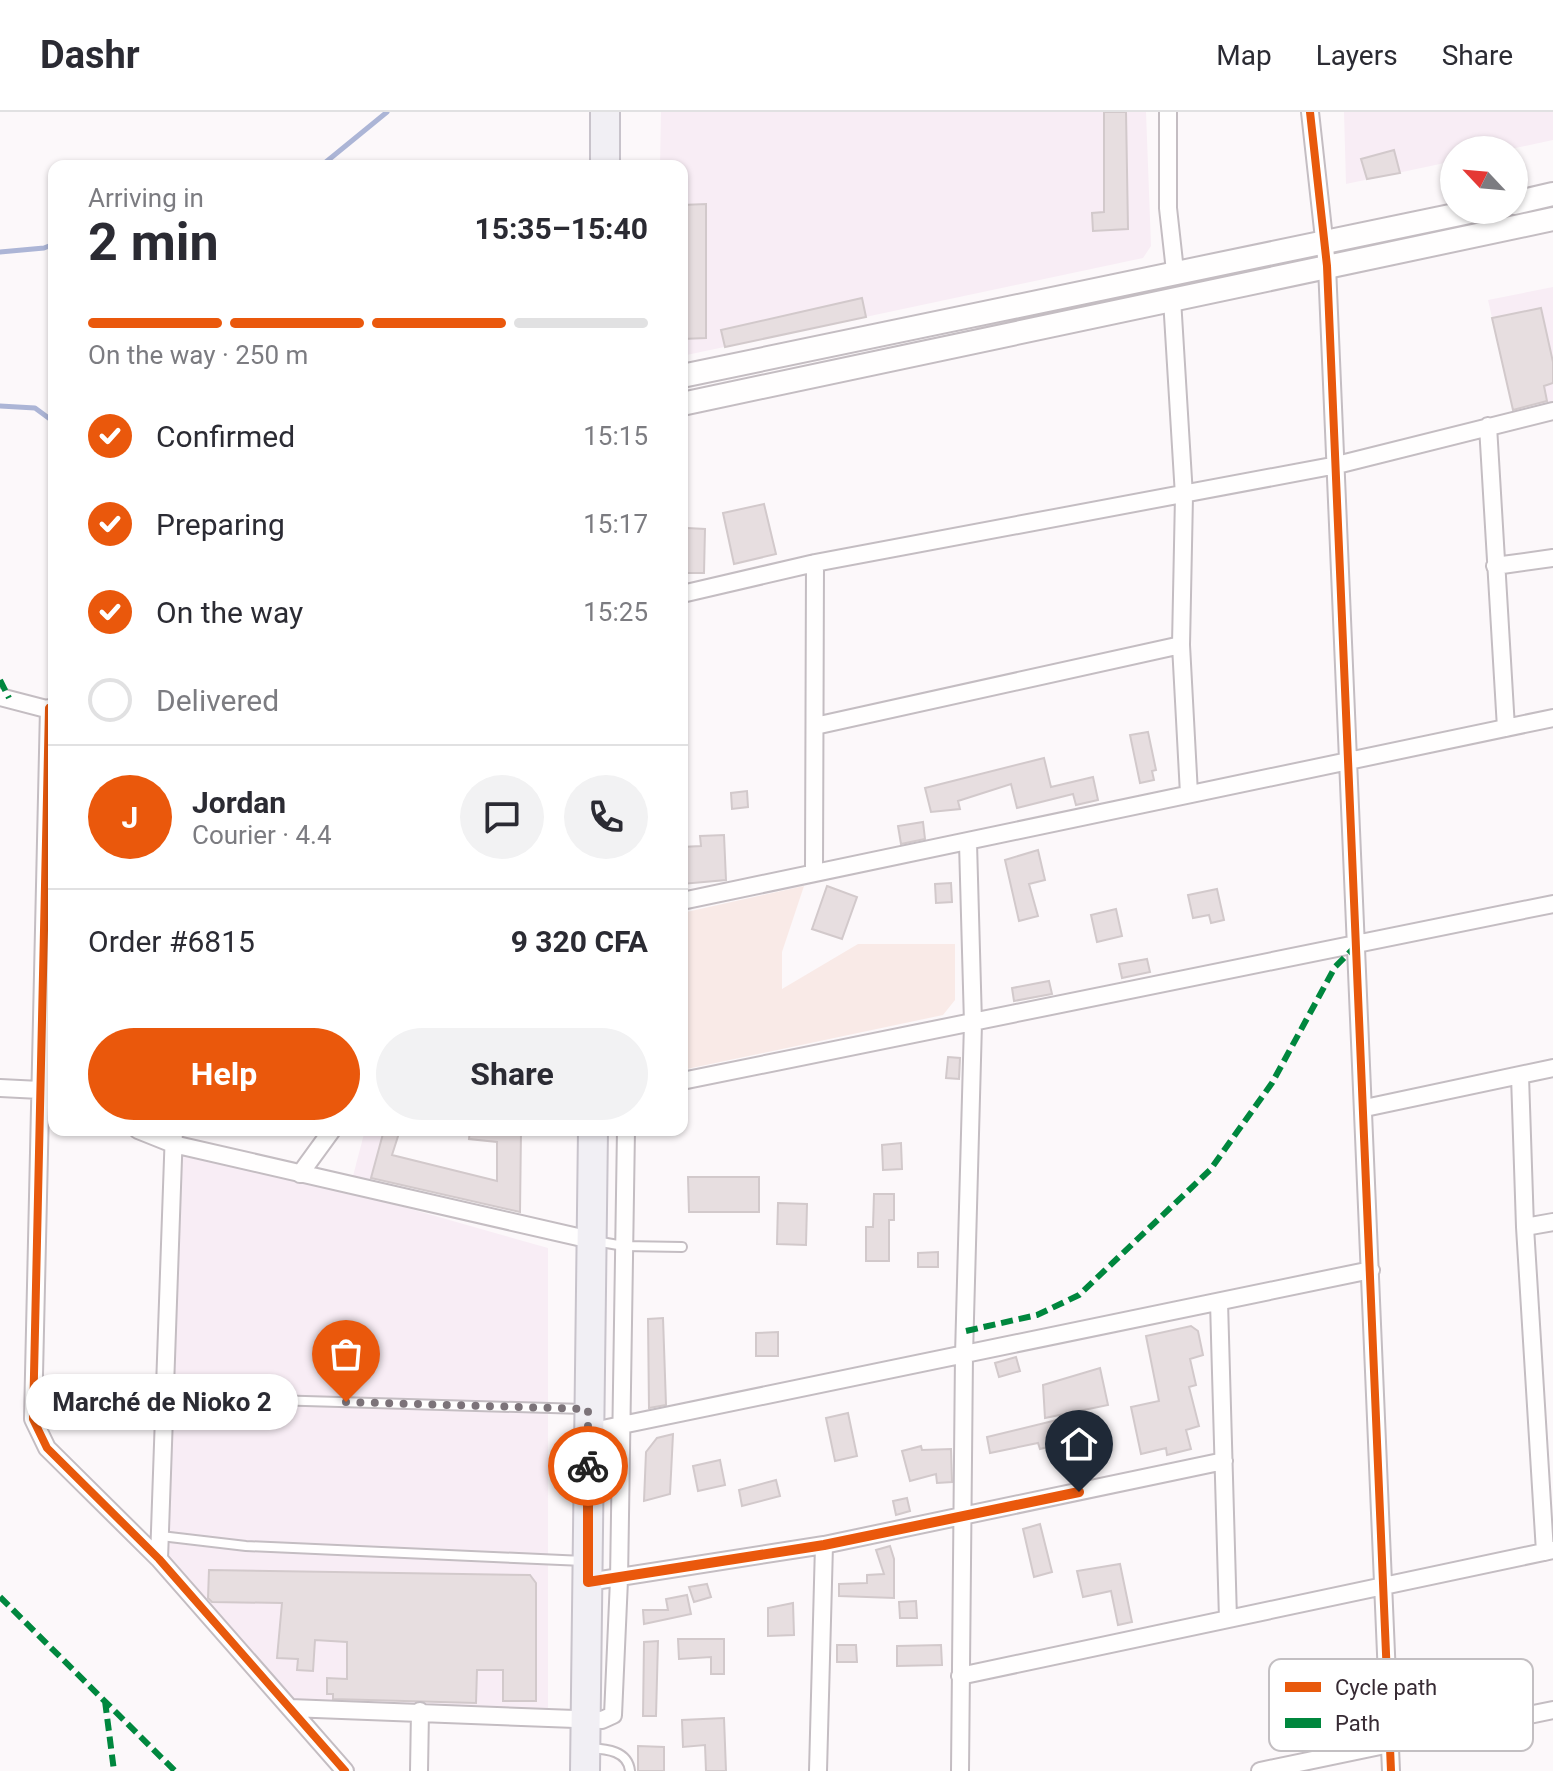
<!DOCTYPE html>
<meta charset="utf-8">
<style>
:root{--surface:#fff;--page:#f2f2f3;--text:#2b2b33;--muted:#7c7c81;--line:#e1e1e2;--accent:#ea580c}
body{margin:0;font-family:Roboto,sans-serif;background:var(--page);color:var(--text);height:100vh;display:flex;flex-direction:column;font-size:30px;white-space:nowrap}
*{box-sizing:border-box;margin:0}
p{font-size:26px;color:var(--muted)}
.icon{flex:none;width:44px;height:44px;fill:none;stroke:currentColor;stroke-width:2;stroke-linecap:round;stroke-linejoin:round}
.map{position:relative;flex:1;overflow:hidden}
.panel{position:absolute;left:48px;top:48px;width:640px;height:976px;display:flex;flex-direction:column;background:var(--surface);border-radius:16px;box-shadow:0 2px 6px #0004}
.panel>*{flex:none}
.needle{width:52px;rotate:296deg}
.buttons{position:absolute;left:1440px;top:24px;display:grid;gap:16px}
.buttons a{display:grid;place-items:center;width:88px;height:88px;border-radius:50%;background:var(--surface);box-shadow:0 2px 6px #0004;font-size:40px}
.pin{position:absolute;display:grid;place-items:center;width:68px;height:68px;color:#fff;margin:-82px -34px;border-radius:50% 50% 50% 0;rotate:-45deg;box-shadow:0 0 8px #0007}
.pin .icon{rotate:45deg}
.courier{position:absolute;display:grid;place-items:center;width:80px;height:80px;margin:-40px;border:6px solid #ea580c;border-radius:50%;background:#fff;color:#222;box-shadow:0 2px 10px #0007}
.bubble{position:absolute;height:56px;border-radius:28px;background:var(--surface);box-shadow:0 2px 6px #0004;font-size:26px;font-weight:700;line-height:56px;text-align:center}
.overview em{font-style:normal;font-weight:700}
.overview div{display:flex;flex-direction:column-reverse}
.overview{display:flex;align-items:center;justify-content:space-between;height:136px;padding:0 40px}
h1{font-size:52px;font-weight:700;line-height:60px}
.bar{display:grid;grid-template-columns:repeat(4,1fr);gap:12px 8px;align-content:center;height:96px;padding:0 40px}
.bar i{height:10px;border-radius:6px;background:var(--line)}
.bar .on{background:var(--accent)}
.bar p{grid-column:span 4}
.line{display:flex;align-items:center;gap:20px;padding:0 40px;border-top:2px solid var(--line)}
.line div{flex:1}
.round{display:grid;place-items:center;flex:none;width:84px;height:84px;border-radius:42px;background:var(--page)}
ol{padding:0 40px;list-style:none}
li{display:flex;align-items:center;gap:24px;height:88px}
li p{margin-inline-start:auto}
li .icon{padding:8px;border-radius:50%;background:var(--accent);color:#fff;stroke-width:4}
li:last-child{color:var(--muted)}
li i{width:44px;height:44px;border:4px solid var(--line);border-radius:50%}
.cta{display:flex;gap:16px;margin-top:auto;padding:16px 40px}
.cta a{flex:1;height:92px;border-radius:48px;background:var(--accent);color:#fff;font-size:32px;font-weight:700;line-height:92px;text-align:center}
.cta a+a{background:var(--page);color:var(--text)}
header{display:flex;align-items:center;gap:48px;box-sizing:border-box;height:112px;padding:0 40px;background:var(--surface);border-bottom:2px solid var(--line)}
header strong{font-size:38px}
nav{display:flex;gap:44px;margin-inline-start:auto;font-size:28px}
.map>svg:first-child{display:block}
.built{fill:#f8edf5}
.green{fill:#f9eae7}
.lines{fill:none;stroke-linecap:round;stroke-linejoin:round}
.stream{stroke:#acb5d6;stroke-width:5}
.building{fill:#e7dee0;stroke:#d2c9cb;stroke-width:2}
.lane-casing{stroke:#c4bdc2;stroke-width:12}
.street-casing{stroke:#c4bdc2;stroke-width:20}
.secondary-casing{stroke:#c4bdc2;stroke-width:26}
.highway-casing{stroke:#c8c3cb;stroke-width:32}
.lane{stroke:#fffefe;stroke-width:8}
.street{stroke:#fffefe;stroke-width:16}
.secondary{stroke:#fffefe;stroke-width:22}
.highway{stroke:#f1eff4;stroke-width:28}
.quiet{stroke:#00873e;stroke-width:6;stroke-dasharray:12 6;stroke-linecap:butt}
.cycleway-casing{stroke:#fff;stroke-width:13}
.cycleway{stroke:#e8590c;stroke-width:8}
.done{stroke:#7c7379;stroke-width:8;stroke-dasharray:0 14.4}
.route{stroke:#ea580c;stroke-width:10}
.key{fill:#fff;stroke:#c3bfc2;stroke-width:2}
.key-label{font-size:22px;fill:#372b34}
</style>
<header>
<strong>Dashr</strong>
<nav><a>Map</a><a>Layers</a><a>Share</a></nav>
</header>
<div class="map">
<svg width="1553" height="1659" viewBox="0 0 1553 1659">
<rect width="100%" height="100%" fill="#fcf8fa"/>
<path class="built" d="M661,0H1146L1151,134L1143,146L682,244V54H660Z
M1344,0H1553V28L1506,38H1454V49L1346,72Z
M1553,175V289L1513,298L1488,188Z
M365,1018H384L370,1068L353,1064Z
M168,1028L548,1136V1607L289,1601L163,1467Z"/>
<path class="green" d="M804,774L782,840V877L858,832H955V888L943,903L682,958V801Z"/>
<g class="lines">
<path class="stream" d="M321,54L387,0
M0,140L44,136L54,132
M0,294L35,296L54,310
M54,331L51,342L54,368"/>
</g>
<path class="building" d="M1104,0H1126L1128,117L1093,119L1092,101L1104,100Z
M1394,38L1400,61L1367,67L1361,47Z
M706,92V226L682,227V93Z
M862,186L866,205L725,235L721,218Z
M1541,196L1553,250V271L1544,274L1547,289L1513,298L1492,206Z
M764,392L776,442L734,452L723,401Z
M687,416L705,417L704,461H686Z
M1148,620L1156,658L1152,659L1154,668L1140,671L1130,623Z
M1044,646L1051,675L1093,665L1098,688L1076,693L1073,682L1017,696L1011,672L958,689L960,697L931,700L925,676Z
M747,679L748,695L732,697L731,681Z
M923,710L925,727L901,732L898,714Z
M724,723L726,768L682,772V735L701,734L700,724Z
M1038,738L1045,768L1029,772L1038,804L1019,809L1005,748Z
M951,771L952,790L936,791L935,772Z
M827,774L857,785L842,827L812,817Z
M1217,777L1224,808L1211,811L1209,803L1193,806L1188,783Z
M1116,797L1122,824L1097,830L1091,803Z
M1147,847L1150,860L1122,866L1119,852Z
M1049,869L1052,882L1014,889L1012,876Z
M948,945L960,946L959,967L946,966Z
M384,1018H400L392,1043L497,1069V1030L469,1027L470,1018H521L520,1100L371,1066Z
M901,1031L902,1057L883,1058L882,1033Z
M688,1065H759V1100H689Z
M874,1082H894V1108H889V1149H866V1115H873Z
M778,1091L807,1092L806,1133L777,1132Z
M938,1140V1155H918V1141Z
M663,1206L666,1293L649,1296L648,1207Z
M1191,1214L1198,1219L1203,1243L1190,1247L1196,1273L1189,1275L1199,1314L1186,1318L1191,1337L1167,1343L1166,1336L1141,1342L1131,1295L1159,1289L1146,1224Z
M778,1220V1244H756V1221Z
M1016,1245L1020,1259L999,1265L995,1251Z
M1100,1256L1108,1293L1045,1306L1043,1273Z
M848,1301L857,1344L835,1349L826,1306Z
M1057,1308L1063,1331L1040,1337L1038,1331L990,1341L987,1325Z
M673,1322L670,1382L644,1389L646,1340L657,1326Z
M1093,1329L1099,1359L1086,1362L1080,1332Z
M921,1334L922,1338L951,1337L952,1370L937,1371L936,1362L910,1369L902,1339Z
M720,1348L725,1373L698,1379L693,1354Z
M776,1368L780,1384L742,1394L739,1378Z
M907,1386L910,1399L896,1403L893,1389Z
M1040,1412L1052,1460L1034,1465L1023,1417Z
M890,1434L894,1447V1486L839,1484V1472L867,1471V1463L884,1462L876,1438Z
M1120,1452L1132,1510L1118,1513L1111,1479L1083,1485L1077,1459Z
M209,1458L530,1463L536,1471V1589H503V1558H477L476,1591L333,1587V1582H327V1566L347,1567V1530L315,1528L313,1559L297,1558L298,1547L277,1546L282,1491L212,1490L208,1486Z
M707,1472L711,1485L694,1490L689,1475Z
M687,1483L691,1502L644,1512L643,1498H668L666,1487Z
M916,1489L917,1506H900L899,1490Z
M793,1491L794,1523L768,1524V1496Z
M678,1527H724V1562H711V1545L679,1547Z
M658,1529L656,1604H643L644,1530Z
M837,1533H856L857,1550H837Z
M941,1533L942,1553L897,1554V1534Z
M724,1606L726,1659H706L705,1633L683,1635L682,1608Z
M638,1634L664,1635V1659H638Z"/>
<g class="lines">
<g class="lane-casing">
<path id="lane" d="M595,1129L624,1134L682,1135
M165,1285L584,1297
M161,1424L246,1434L584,1449
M590,1636C607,1637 628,1639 630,1659"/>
</g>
<g class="street-casing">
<path id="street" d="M1168,0V96L1175,159
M1310,0L1327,154L1391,1659
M1172,187L1184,384L1181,533L1189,682
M1488,314L1506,616
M1495,454L1553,446
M682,482L815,451L1337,353L1553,299
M0,585L54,599
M49,596L33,1307L47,1336L159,1447L345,1659
M815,614L1181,533
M814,759L815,451
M682,789L1553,606
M1520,964L1525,1115L1545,1440
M682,969L1553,792
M0,976L40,978L54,984
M1365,996L1553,956
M138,1018L173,1032L591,1128
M300,1062L332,1018
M1525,1115L1553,1110
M1219,1190L1228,1507
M588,1320L1371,1158
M159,1447L174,1018
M588,1470L824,1433L1224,1349
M960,1564L1553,1438
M290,1596L602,1608L613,1603L619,1468L626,1018
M419,1659L420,1599
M818,1659L824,1433
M960,1659L964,1243L973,911L968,731
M1260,1659L1553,1598"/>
</g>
<g class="secondary-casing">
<path id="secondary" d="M1514,91L1553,82
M682,264L1479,98
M682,292L1553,107"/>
</g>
<g class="highway-casing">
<path id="highway" d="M605,54V0
M585,1659L593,1018"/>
</g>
<use href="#lane" class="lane"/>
<use href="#street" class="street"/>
<use href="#secondary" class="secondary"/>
<use href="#highway" class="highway"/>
<path class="quiet" d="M0,568L9,586
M966,1219L1037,1203L1079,1183L1210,1058L1272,971L1335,855L1358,832
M0,1485L175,1659
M105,1589L114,1659"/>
<g class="cycleway-casing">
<path id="cycleway" d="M1310,0L1327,154L1391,1659
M54,599L49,596L33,1307L47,1336L159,1447L345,1659"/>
</g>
<use href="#cycleway" class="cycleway"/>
</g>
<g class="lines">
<path class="done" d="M346,1290L588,1297V1354"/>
<path class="route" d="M588,1354V1470L824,1433L1079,1380"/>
</g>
<rect x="1269" y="1547" width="264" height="92" rx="12" class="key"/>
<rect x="1285" y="1570" width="36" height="10" fill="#e8590c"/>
<rect x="1285" y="1606" width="36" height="10" fill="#00873e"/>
<g class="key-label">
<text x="1335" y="1583">Cycle path</text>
<text x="1335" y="1619">Path</text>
</g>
</svg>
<div class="buttons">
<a><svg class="needle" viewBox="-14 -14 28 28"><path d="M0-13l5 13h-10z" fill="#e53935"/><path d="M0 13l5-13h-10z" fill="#7c7c81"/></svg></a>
</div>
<div class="pin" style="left:346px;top:1290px;background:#ea580c"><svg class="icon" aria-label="bag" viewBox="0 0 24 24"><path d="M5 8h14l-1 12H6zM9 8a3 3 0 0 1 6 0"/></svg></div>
<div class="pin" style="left:1079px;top:1380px;background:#1f2937"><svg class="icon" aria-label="home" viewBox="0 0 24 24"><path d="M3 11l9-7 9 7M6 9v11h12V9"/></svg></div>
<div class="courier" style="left:588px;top:1354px"><svg class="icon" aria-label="bike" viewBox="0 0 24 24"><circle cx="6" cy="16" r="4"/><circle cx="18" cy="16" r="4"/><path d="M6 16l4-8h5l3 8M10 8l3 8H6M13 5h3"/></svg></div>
<div class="bubble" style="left:26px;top:1262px;width:272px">Marché de Nioko 2</div>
<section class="panel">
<div class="overview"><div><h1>2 min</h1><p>Arriving in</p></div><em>15:35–15:40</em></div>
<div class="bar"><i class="on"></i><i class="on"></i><i class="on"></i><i></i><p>On the way · 250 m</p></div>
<ol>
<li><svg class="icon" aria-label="check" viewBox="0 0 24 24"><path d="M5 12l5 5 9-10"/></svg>Confirmed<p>15:15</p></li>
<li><svg class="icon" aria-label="check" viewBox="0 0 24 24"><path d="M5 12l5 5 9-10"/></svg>Preparing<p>15:17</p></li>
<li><svg class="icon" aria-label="check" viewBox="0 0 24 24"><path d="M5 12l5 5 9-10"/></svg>On the way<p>15:25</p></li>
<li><i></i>Delivered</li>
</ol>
<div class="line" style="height:144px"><b class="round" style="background:var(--accent);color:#fff">J</b><div><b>Jordan</b><p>Courier · 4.4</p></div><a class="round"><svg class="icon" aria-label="chat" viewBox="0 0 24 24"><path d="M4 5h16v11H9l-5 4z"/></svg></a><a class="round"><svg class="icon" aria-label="phone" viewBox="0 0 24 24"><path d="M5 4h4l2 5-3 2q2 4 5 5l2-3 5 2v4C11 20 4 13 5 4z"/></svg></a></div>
<div class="line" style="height:104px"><div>Order #6815</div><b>9 320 CFA</b></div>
<div class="cta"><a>Help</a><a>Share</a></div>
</section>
</div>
